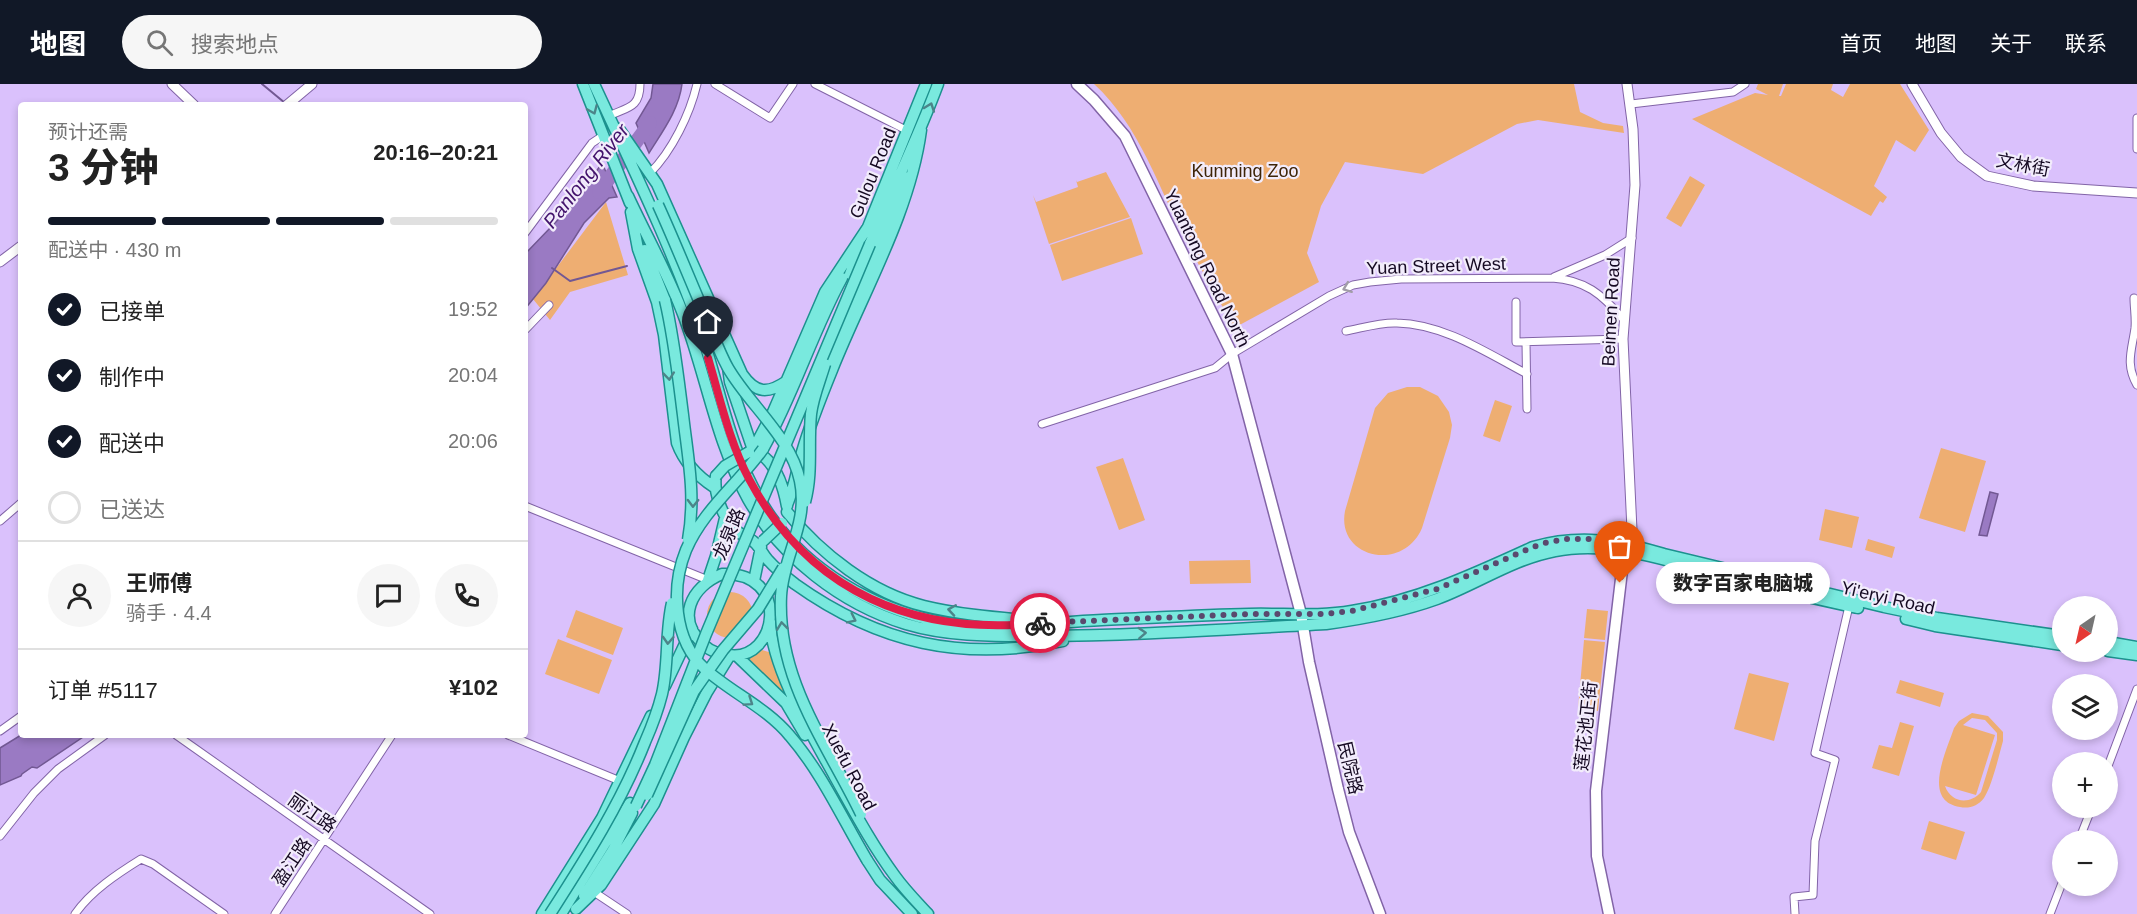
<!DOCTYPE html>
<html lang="zh">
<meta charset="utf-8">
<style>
:root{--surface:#fff;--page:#f6f6f6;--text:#222;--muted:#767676;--line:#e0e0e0;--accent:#111827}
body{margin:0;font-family:Arial,"Noto Sans SC",sans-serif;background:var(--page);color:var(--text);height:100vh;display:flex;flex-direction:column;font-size:22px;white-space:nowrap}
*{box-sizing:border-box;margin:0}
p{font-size:20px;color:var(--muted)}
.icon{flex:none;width:33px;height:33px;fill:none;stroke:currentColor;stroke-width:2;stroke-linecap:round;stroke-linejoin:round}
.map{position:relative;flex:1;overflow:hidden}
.sheet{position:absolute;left:18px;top:18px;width:510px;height:636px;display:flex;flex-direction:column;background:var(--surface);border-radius:6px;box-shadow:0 3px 9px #0003}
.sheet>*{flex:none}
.needle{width:39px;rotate:214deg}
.tools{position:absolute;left:2052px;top:512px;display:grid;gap:12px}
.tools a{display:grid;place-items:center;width:66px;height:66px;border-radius:50%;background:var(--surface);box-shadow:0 3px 9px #0003;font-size:30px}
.pin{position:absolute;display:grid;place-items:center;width:51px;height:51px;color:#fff;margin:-62px -26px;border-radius:50% 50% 50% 0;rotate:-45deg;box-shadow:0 0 6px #0007}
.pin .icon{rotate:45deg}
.courier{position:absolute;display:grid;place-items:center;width:60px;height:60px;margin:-30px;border:4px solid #e11d48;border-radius:50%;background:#fff;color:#222;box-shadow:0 2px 8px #0007}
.bubble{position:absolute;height:42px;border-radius:21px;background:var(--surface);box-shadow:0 3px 9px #0003;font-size:20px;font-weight:800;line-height:42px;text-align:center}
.summary em{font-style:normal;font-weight:800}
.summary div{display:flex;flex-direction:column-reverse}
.summary{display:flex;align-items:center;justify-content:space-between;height:102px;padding:0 30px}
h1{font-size:39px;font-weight:800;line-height:45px}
.bar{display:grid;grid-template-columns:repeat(4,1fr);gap:9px 6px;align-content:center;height:72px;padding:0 30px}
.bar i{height:8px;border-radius:4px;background:var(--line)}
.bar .on{background:var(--accent)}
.bar p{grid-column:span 4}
.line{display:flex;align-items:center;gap:15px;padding:0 30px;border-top:2px solid var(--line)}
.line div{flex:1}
.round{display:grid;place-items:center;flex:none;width:63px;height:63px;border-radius:32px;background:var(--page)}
ol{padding:0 30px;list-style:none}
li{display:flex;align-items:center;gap:18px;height:66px}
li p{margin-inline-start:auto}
li .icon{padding:6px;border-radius:50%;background:var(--accent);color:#fff;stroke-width:4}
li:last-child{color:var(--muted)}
li i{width:33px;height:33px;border:3px solid var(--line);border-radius:50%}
header{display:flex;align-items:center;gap:36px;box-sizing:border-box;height:84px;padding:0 30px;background:var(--accent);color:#fff}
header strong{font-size:28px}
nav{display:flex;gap:33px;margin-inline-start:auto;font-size:21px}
.search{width:420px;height:54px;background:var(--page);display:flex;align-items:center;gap:15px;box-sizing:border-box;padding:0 21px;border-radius:33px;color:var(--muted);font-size:22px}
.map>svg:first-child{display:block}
.green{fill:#eeae72;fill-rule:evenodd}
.water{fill:#9a7ac3;stroke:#725893;stroke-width:1.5}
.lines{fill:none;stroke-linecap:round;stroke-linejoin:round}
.stream{stroke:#725893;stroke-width:2}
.river{stroke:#9a7ac3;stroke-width:14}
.minor-casing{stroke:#8264a7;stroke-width:9}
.tertiary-casing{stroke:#8264a7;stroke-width:11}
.secondary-casing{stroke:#8264a7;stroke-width:13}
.primary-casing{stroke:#1c918e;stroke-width:13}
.minor{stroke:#fff;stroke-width:7}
.tertiary{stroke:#fff;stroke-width:9}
.secondary{stroke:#fff;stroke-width:10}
.primary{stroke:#79e9de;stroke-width:10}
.primary-bridge-casing{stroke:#1c918e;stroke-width:13;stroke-linecap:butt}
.primary-bridge{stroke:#79e9de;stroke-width:10}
.oneway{stroke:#4c8489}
.oneway2{stroke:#a19da7}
.done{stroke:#5a496e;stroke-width:6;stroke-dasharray:0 10.8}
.route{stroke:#e11d48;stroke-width:8}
.labels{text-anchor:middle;stroke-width:4.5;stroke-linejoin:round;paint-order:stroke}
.street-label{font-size:18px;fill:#150922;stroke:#f2ecfb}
.park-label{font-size:18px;fill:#3e2407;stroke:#f2ecfb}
.water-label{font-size:20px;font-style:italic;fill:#43136c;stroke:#f2ecfb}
</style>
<header>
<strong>地图</strong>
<div class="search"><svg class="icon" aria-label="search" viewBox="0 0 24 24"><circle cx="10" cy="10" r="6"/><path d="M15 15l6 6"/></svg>搜索地点</div>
<nav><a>首页</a><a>地图</a><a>关于</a><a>联系</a></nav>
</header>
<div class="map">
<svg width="2137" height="830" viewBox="0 0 2137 830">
<rect width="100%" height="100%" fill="#dac1fc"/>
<path class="green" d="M1094,0H1574L1580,28L1603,39L1623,42L1624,49L1538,36L1517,40L1423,90L1345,78L1321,122L1307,169L1319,198L1234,244C1219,215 1202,188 1187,159C1159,105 1140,42 1094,0Z
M1758,0H1783L1779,12H1781L1786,0H1833L1831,6L1843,13L1850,0H1900L1929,46L1915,68L1896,56L1874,102L1887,113L1883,119L1880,117L1871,132L1692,35L1755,9L1768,11L1756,5Z
M1106,88L1130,133L1049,160L1033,111L1036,118L1078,103L1076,96L1077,98Z
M1690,92L1705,101L1681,143L1666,134Z
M606,118L628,191L570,208L550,236L533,215Z
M1131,134L1143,170L1062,197L1050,161Z
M1407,303H1420L1438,312L1449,328L1452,341L1450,354L1422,444C1403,489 1336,474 1345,427L1375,324L1388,309Z
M1495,316L1512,322L1500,358L1483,352Z
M1941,364L1986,377L1965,448L1919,434Z
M1123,374L1145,436L1119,446L1096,383Z
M1825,425L1859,433L1852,464L1819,456Z
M1868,455L1895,463L1892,474L1865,466Z
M1250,476L1251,499L1190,500L1189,477Z
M707 531a23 23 0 1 1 46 0a23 23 0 1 1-46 0Z
M1587,525L1608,527L1605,556L1584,554Z
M576,526L623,544L613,571L566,553Z
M558,555L612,576L599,610L545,590Z
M1584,556L1605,558L1598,627L1578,625Z
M762,566L772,569L785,611L749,575Z
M1749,589L1789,599L1774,657L1734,645Z
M1900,596L1944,609L1940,623L1896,609Z
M1972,629L1988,632L2003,648V657C1999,671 1992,702 1984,714C1978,722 1969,725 1960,723C1921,717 1947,666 1954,644L1959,637ZM1972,634L1985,636L1997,649V656L1981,708C1970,721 1951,719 1945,702L1976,711L1995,651L1963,641Z
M1900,638L1914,642L1899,692L1872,684L1879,661L1892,664Z
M1929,737L1965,748L1956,776L1921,765Z"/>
<path class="water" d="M653,0H682C679,26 662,48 649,69L636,39L651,14Z
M602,79L617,113L609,114L584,139L546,199L525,225V170L576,117Z
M1990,408L1998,410L1987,452L1979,451Z
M21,651H86L37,684L32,683L22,690L21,692L0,701V664Z"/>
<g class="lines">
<path class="stream" d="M262,0L285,19
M552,184L570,197L627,182"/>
<path class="river" d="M599,108L650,39"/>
<g class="minor-casing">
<path id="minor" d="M715,0L770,34L793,0
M815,0L908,47
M1631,20L1733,8L1745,0
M609,32C628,23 640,24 640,0
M2137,34V65
M650,89C672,67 690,30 697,0
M525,149L592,59L604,51
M1554,193L1605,171L1632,154
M2134,214C2134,224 2136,234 2135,244C2132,266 2125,280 2137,301
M1516,218V258L1623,255
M525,246L549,221
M1346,247C1362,244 1381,238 1397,239C1444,240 1487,269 1527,290
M1526,258L1527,325
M1042,340L1215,284L1232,270L1329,212L1353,201L1370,198L1401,195L1552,194C1585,196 1602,210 1623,235
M525,422L708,496
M0,437L21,419
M0,647L21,632
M176,651L430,830
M508,651L620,697
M2108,682L2137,605
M0,752L34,709L58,685L105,651
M2079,756L2092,723
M594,808L627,830
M75,830C91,807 117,790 141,775L153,780L224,830
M275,830L392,651
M1795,830L1794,813L1813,811L1815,757L1835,676L1815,669L1849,522
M2050,830L2062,799"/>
</g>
<g class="tertiary-casing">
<path id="tertiary" d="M172,0L194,21
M1627,0L1633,45L1635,101L1623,255L1632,446L1629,459
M1912,0L1941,49L1961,73L1987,92L2033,102L2137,109
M287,21L312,0
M0,178L21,162"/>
</g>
<g class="secondary-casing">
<path id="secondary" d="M1077,0L1094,16L1125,52L1232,270L1301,530L1309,578L1338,705L1349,748L1380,830
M1609,830L1597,772L1596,707L1623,478L1629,459"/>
</g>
<g class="primary-casing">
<path id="primary" d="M583,0L630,119
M594,0C632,82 674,168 703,254C723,316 732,378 771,433C809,487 872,523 935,537C988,549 1048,538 1102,536C1151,534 1200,531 1249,530C1283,529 1318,533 1352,527C1416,517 1474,490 1533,463C1579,450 1618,456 1664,470L1884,523L1937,534L2062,552
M619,45L657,100L742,290C756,310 768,310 787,297
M628,112C646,151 668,190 683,230C706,290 716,358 748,415C781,473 841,520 906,540C949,553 994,552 1039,552C1134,552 1230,545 1326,540C1363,535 1401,528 1437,515C1477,500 1513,475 1555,467C1614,455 1677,480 1734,495C1775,506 1817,515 1858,524
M631,128L638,165L657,218L664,251L677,359C684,378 697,392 714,403
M866,148L926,0
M870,160C892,106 918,54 938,0
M645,166L665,216
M850,190L861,162
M825,280L905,93
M728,283L730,298L753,366C775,375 783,400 787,422
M763,365C794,310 812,249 842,194
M749,368L753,366L773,328L825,208L868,143
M716,392C713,407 722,430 732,443C738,450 747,452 754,458C760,463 763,471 768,476C776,485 786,493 795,500C879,560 963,578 1063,557
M787,421C794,404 797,386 802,368C810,341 821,313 832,286C863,208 910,129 921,46
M787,428C821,470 871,509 924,522C957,530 991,533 1024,536
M722,490C792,487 778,578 729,571C719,570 711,568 704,561C675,535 691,503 722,490Z
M708,496L716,472L726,430
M754,497L761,463
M1906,535L1935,542L2062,561
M770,537C772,585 812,651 835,693C854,727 872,761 895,792C905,806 917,818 928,830
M2108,558L2137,563
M2108,567L2137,571
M737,572L786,619L805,651
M665,602L692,545
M867,776L880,796L912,830
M584,812L613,766L632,729
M576,825L601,801L654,720L684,653L707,608L730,571
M542,830L602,734L651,632
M561,830L630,719"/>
</g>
<use href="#minor" class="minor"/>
<use href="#tertiary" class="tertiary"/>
<use href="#secondary" class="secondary"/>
<use href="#primary" class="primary"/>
<g class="primary-bridge-casing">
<path id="primary-bridge" d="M658,121C674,156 688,191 703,226C711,245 718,266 728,284C750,322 791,353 800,397C809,439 783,472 781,512C777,596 826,658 861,730
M665,216C674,254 678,292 683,331C688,375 696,411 688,456
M763,365C739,399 703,426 686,466C671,503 673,556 705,585C732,609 767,624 790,652C822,689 842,734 867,776
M716,392L725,382L749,368
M805,418C813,388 808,360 811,330C813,313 820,297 825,280
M763,457L782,439
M647,711L694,607L723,566L758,525L783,484
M636,722L655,681L706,550L870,160
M550,830C586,774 621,719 645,658C652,642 658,626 662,610C669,580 665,549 672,519"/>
</g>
<use href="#primary-bridge" class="primary-bridge"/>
</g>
<defs><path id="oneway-chevron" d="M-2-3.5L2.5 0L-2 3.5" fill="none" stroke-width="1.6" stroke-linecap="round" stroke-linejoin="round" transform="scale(1.5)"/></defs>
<g class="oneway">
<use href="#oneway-chevron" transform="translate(930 23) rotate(-70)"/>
<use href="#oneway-chevron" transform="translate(593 26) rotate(67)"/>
<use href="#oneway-chevron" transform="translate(669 292) rotate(84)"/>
<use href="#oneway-chevron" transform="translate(693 419) rotate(91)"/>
<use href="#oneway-chevron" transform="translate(952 526) rotate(-171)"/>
<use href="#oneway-chevron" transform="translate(852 535) rotate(26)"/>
<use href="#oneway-chevron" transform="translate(782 542) rotate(-97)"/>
<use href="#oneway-chevron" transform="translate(1142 549) rotate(-3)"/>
<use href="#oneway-chevron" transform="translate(668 556) rotate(93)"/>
<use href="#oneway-chevron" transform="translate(749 618) rotate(34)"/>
</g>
<use class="oneway2" href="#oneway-chevron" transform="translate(1347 204) rotate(159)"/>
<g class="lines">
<path class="done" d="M1040,539L1248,530H1325L1352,527L1437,505L1533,463L1545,459L1566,455H1597L1629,459L1623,478L1620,499"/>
<path class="route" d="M708,274C720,314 729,357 749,395C810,509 915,552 1040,539"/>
</g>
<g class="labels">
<g class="street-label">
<text transform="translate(2023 81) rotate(11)" y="6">文林街</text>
<text transform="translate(873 89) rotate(-68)" y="6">Gulou Road</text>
<text transform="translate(1436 182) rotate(-2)" y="6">Yuan Street West</text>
<text transform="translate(1207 184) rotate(64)" y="6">Yuantong Road North</text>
<text transform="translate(1611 228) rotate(-87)" y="6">Beimen Road</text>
<text transform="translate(729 450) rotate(-67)" y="6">龙泉路</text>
<text transform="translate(1888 514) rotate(13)" y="6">Yi'eryi Road</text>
<text transform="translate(1586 642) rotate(-84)" y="6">莲花池正街</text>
<text transform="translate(849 683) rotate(62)" y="6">Xuefu Road</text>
<text transform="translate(1350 684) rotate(77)" y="6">民院路</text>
<text transform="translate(312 729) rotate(35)" y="6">丽江路</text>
<text transform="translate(292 778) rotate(-56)" y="6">盈江路</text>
</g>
<g class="park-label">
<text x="1245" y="93">Kunming Zoo</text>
</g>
<g class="water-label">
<text transform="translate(586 92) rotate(-52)" y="7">Panlong River</text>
</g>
</g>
</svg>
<div class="tools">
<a><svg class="needle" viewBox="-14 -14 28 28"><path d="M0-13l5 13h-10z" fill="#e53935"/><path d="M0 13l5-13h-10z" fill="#767676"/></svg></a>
<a><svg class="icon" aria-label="layers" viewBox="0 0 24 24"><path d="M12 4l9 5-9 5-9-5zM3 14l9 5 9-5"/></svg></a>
<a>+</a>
<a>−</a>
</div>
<div class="pin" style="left:1620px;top:499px;background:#ea580c"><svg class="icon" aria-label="bag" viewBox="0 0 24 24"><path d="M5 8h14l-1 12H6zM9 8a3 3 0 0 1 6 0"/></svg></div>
<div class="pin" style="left:708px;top:274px;background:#1f2937"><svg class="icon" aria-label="home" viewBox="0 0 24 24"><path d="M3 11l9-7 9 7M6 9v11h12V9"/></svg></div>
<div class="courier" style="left:1040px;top:539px"><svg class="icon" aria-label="bike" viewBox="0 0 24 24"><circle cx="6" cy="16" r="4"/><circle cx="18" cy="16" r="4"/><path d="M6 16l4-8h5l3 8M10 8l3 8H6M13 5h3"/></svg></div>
<div class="bubble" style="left:1656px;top:478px;width:174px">数字百家电脑城</div>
<section class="sheet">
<div class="summary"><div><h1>3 分钟</h1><p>预计还需</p></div><em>20:16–20:21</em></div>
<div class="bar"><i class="on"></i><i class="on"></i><i class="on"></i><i></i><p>配送中 · 430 m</p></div>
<ol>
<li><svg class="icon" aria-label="check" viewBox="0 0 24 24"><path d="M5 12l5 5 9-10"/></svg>已接单<p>19:52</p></li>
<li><svg class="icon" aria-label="check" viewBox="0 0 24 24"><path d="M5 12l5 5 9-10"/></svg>制作中<p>20:04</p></li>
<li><svg class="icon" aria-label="check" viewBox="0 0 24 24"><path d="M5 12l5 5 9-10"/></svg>配送中<p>20:06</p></li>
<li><i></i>已送达</li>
</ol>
<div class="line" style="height:108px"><a class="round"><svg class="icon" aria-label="person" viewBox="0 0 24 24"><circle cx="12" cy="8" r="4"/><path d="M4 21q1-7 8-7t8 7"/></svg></a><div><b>王师傅</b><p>骑手 · 4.4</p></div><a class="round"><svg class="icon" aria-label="chat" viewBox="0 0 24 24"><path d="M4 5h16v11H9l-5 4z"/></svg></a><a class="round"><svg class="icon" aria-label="phone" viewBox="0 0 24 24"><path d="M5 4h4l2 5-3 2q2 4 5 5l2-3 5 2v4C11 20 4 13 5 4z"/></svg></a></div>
<div class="line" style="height:78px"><div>订单 #5117</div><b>¥102</b></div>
</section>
</div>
